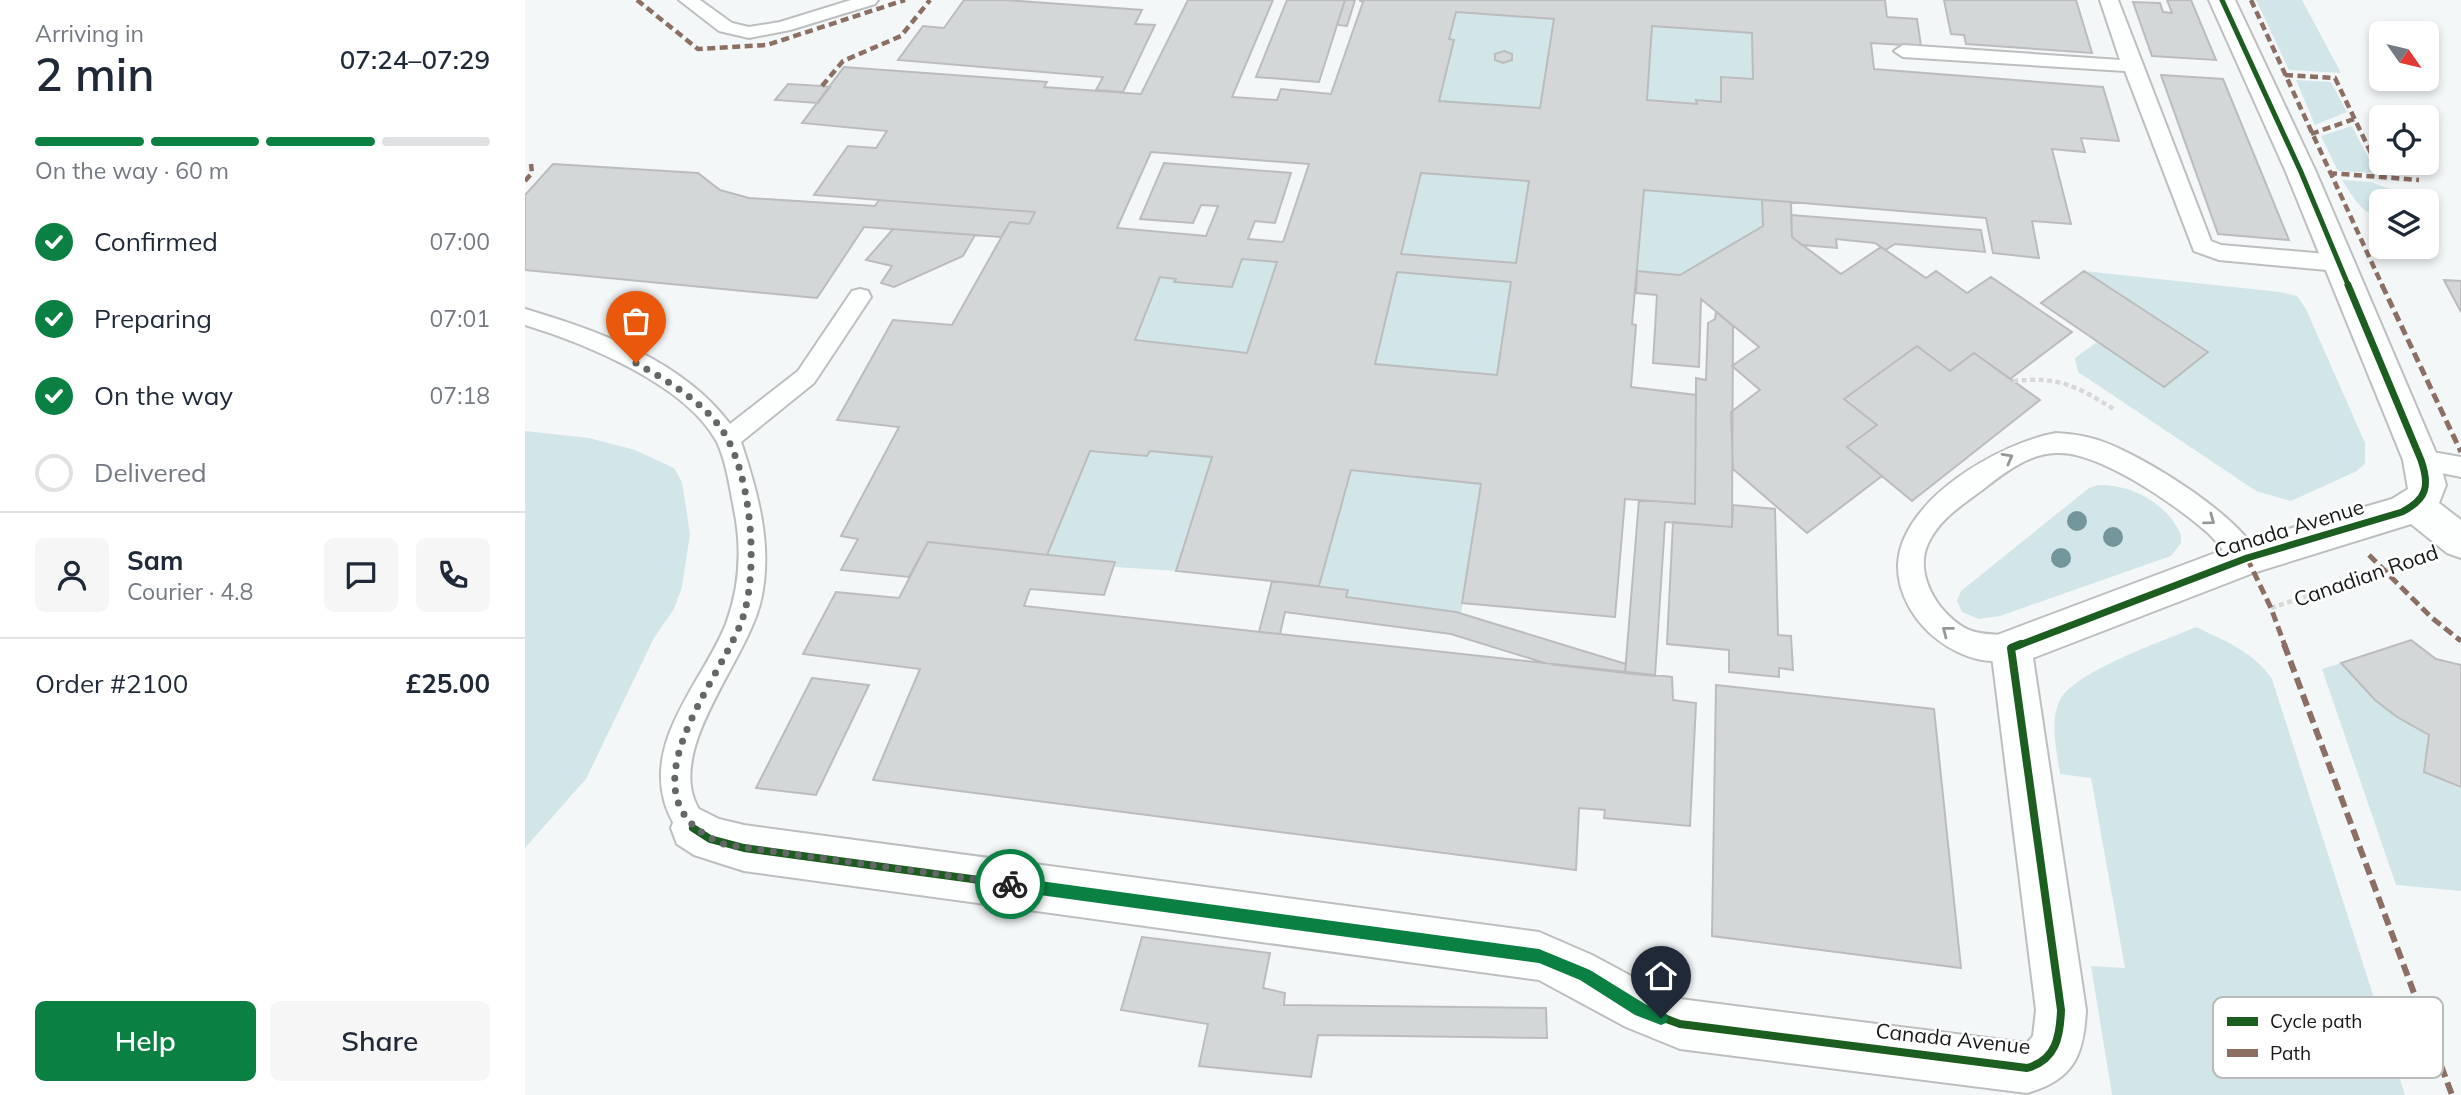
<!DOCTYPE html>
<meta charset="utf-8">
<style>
:root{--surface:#fff;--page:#f6f6f7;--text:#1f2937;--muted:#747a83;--line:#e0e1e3;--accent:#0b8043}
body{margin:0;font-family:Mulish,sans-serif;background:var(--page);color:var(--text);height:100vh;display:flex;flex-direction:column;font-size:26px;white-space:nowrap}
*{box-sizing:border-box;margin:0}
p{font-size:23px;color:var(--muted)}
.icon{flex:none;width:38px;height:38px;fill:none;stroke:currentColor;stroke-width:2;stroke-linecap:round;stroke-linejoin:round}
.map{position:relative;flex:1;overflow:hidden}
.panel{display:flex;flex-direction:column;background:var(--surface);width:525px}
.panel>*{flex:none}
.needle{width:46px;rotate:124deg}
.fabs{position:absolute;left:1844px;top:21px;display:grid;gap:14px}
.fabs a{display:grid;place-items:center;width:70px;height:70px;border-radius:10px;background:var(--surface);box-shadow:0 4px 10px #0003;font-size:35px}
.pin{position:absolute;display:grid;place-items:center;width:60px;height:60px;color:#fff;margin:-72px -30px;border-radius:50% 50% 50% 0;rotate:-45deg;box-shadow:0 0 7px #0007}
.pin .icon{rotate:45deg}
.courier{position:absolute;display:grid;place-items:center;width:70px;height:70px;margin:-35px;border:5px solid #0b8043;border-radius:50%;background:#fff;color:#222;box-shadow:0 2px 9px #0007}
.overview em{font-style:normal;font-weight:600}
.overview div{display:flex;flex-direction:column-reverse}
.overview{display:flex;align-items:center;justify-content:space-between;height:119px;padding:0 35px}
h1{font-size:46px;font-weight:600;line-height:52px}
.bar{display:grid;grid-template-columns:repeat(4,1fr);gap:10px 7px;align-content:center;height:84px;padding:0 35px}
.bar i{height:9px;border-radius:5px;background:var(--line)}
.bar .active{background:var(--accent)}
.bar p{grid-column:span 4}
.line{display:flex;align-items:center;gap:18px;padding:0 35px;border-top:2px solid var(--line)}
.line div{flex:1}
.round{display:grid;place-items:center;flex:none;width:74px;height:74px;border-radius:10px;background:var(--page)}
ol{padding:0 35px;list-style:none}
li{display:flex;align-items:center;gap:21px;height:77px}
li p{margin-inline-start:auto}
li .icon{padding:7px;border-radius:50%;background:var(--accent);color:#fff;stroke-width:4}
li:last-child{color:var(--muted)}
li i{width:38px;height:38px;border:4px solid var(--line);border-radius:50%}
.primary-button{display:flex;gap:14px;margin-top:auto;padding:14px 35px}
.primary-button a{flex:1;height:80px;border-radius:10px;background:var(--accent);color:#fff;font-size:28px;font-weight:600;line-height:80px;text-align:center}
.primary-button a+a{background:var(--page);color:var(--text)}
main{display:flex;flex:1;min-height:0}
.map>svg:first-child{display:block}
.green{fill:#d2e6e9}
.building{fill:#d4d7d8;stroke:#babcbd;stroke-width:2;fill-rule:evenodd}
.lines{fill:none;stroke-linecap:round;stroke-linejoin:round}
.lane-casing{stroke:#bcbebf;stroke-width:4}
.street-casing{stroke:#bcbebf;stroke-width:4}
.path{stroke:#d7d8d8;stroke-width:4.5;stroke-dasharray:5 3.5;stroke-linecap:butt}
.lane{fill:#fdfefe;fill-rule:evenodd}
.street{fill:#fdfefe;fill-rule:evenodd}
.quiet-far2{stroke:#8d6e63;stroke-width:4.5;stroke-dasharray:8 4.5;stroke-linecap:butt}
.quiet-far1{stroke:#8d6e63;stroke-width:5;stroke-dasharray:10 5;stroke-linecap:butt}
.quiet{stroke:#8d6e63;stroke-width:6;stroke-dasharray:12 6;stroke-linecap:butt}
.cycleway-far2-casing{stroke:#fff;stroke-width:9}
.cycleway-far1-casing{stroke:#fff;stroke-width:11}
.cycleway-casing{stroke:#fff;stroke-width:12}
.cycleway-far2{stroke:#1b5e20;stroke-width:5}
.cycleway-far1{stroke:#1b5e20;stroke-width:7}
.cycleway{stroke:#1b5e20;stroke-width:8}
.tree{fill:#73969a}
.oneway{stroke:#969797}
.route{fill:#0b8043}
.done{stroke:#646767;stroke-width:7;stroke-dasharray:0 12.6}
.labels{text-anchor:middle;stroke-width:5;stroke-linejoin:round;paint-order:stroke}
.street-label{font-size:21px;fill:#171919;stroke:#fff}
.key{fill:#fff;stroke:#b9baba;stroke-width:2}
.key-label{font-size:19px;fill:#171919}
</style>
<main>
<section class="panel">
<div class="overview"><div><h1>2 min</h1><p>Arriving in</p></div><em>07:24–07:29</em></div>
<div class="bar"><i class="active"></i><i class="active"></i><i class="active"></i><i></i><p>On the way · 60 m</p></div>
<ol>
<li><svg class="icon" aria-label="check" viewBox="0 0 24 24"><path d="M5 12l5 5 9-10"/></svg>Confirmed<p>07:00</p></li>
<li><svg class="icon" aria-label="check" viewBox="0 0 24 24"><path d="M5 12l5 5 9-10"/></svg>Preparing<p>07:01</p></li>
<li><svg class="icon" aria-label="check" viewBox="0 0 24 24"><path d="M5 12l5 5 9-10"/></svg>On the way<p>07:18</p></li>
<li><i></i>Delivered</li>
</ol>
<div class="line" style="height:126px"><a class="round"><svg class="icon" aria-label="person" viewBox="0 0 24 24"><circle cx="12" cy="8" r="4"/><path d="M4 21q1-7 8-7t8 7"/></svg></a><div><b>Sam</b><p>Courier · 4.8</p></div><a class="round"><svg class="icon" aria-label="chat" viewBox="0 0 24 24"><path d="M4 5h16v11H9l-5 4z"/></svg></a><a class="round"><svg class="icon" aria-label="phone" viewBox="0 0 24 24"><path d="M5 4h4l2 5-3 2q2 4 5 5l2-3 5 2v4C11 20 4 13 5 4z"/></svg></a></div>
<div class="line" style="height:91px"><div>Order #2100</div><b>£25.00</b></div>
<div class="primary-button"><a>Help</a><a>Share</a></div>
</section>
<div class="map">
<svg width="1936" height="1095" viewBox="0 0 1936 1095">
<rect width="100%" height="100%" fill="#f3f7f8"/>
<path class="green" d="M1731,0H1777L1816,73L1764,70Z
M931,12L1029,19L1015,108L914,101L929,40L924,39Z
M1127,26L1227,33L1228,79L1196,77V102L1171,101L1172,104L1122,100Z
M1771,80L1806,82L1822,112L1790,125Z
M1827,126L1851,173L1813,171L1796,136Z
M896,173L1004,181L991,263L876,254Z
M1817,180L1846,182L1876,193L1880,201H1857V219C1836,213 1828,197 1817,180Z
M1119,190L1237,200L1238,226L1155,275L1112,271Z
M717,259L752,262L722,353L610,340L635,277L651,279L650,282Z
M1559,271L1755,292L1772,296L1781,309L1840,443V463L1832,471L1766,501L1731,491L1553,372L1550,358L1572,342Z
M872,272L986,282L972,375L850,364Z
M0,431L64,438L110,450L149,468L157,482L165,534L157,587L149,609L129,638L61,779L0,848Z
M565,451L622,456L625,451L687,457L651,571L590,567V562L522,555Z
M826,470L956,484L936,614L821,597L823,590L794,586Z
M1573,485C1607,484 1643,504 1656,535V543L1646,556L1475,616L1454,619L1437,612L1432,601L1436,591L1564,488Z
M1671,627C1700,641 1729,652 1747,679L1880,1095H1587L1566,966L1600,968L1566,778L1535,774C1532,752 1524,721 1535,700C1550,671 1639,641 1671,627Z
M1816,663C1842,694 1869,716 1904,735L1899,772L1936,787V891L1871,885L1797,669Z"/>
<path class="building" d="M439,0H481L617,10L610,24L630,25L598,92L571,90L578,77L373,60L398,26L419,28Z
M663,0H748L707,97L752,100L756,89L806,94L838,2L834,0H1360L1362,17L1392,19L1396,46L1346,43L1349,69L1578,87L1594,141L1556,138L1560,152L1527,149L1546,224L1507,221L1514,258L1468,253L1461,218L1119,190L1107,324L1111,325L1106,387L1171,395L1170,504L1100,499L1090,617L937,603L956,484L826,470L794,586L651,571L687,457L625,451L622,456L565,451L522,555L403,542L384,577L316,570L333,539L316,536L374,427L312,420L368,320L427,325L485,222L504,224L510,212L289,195L323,146L351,148L362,131L277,123L319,67L522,82L519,87L616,94ZM931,12L1029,19L1015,108L914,101L929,40L924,39ZM1127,26L1227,33L1228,79L1196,77V102L1171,100L1172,104L1122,100ZM626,152L784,164L758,242L723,239L730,221L750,223L766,173L639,163L615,219L668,223L676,205L693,206L681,236L592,228ZM896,173L1004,181L991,263L876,254ZM717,259L752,262L722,353L610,340L635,277L651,279L649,282L707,287ZM872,272L986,282L972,375L850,364Z
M762,0H820L794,82L731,77Z
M820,0H830L822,26L812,25Z
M1419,0H1551L1567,53L1441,44L1439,35L1426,34Z
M1642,0H1666L1691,60L1627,56L1608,2L1635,3L1638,12L1647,13Z
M979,51L987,54V60L978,63L970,60V54Z
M1636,75L1698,79L1764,240L1693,234Z
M263,84L297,86L305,87L293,103L250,100Z
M28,164L173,173L195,190L224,198L350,206L354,200L510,212L504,224L485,222L476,237L339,227L292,298L0,270V195Z
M1237,200L1266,202L1267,237L1316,274L1356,247L1401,278L1411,271L1442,293L1466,277L1547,332L1485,379L1449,353L1425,371L1392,346L1319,399L1352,425L1322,447L1357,476L1282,533L1208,469L1206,412L1235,390L1207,366L1234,347L1176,299L1174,367L1128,363L1132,295L1111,293L1112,271L1155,275L1238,226Z
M1266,215L1456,230L1460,252L1370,244L1360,250L1350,243L1311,239L1312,248L1277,245L1267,237Z
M368,229L450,235L438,256L369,287L356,283L367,266L341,260Z
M1559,271L1683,352L1639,387L1516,303Z
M1919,280L1936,281V312Z
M1191,312L1208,326L1207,527L1140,522L1130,676L1100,673L1114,500L1170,504L1171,378L1181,380L1183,323L1190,319Z
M1392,346L1425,371L1449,353L1515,400L1387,501L1322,447L1352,425L1319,399Z
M1208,505L1250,509L1253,635L1266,636L1268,670L1254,668V677L1204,672V650L1142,644L1148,522L1207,527Z
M403,542L590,562L579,595L505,589L499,606L1147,677L1148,700L1171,703L1165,826L1079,818L1080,810L1054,808L1051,870L348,780L395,669L278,654L311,592L374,598Z
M747,581L823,590L821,597L931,612L1101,664L1100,673L1023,664L926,634L760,612L755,634L734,632Z
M1886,640L1911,659L1936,665V787L1899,772L1904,735L1872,717L1850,700L1816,663Z
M287,678L344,685L291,795L231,788Z
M1191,685L1409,709L1436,968L1187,936Z
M617,937L745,953L738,988L760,993L759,1005L1021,1008L1022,1038L793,1035L786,1077L674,1066L683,1024L596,1010Z"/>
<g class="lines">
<g class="lane-casing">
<path id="lane" d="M154,0H175L207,23L224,27L255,22L326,0H353L350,4L265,30L224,38L194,31Z
M1575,0H1593L1686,241L1696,245L1813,255L1821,258L1824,263L1821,268L1813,271L1694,260L1669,251L1600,71L1378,57L1369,51L1378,45L1595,60Z
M335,289L343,291L346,297L289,383L216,442C233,493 248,546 236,600C223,658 148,740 169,799C173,809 179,818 183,828L179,839L168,843L157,839C151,827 142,814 139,800C122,736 179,679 201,624C215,586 217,548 209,509C205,488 201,461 192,442C161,384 59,343 0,325V309C74,331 157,360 205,424L273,371L327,291Z
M1531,433C1550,434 1567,437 1584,444C1627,462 1715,516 1735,558L1731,566C1724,569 1718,570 1712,565C1701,556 1694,543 1683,533C1651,505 1573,450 1531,453C1502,454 1478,474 1456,491C1438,504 1417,518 1406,538C1387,569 1409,607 1435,625C1455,639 1475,631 1496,639L1500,648L1496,657C1441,677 1372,623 1373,565C1375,500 1475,443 1531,433Z
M1896,450L1936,457V477L1887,467L1884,460L1887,453Z"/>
</g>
<g class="street-casing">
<path id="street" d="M1684,0H1710L1791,172L1914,460L1921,485L1914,503L1936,520V558L1922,553L1886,524L1728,573L1508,658L1561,1010C1559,1056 1548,1080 1502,1093L1155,1049L1101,1027L1014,980L219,871L169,855L152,844L146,828L152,812L168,806L194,819L219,825L1014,932L1067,955L1136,992L1155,999L1502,1043L1508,1036L1511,1010L1466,648L1472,635L1722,541L1867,499L1883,489L1878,460L1761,172Z"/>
</g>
<path class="path" d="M1488,381C1534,376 1552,386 1590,410
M1746,608L1882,563"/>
<use href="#lane" class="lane"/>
<use href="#street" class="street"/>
<path class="quiet-far2" d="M112,0L173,49L242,45L380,0
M1726,0L1858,287
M1760,75L1810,78L1858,178
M297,86L318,61L376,36L405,0
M1786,134L1829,119
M1804,173L1894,180
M0,181L7,173L6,164"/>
<path class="quiet-far1" d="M1857,285L1936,452
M1844,555L1907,618L1936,641
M1722,558L1746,608L1760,646"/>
<path class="quiet" d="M1759,644L1927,1095"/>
<g class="cycleway-far2-casing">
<path id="cycleway-far2" d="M1697,0L1776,172L1824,287"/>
</g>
<g class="cycleway-far1-casing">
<path id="cycleway-far1" d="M1492,646L1722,558L1877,512C1902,499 1905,486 1896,460L1823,285"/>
</g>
<g class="cycleway-casing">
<path id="cycleway" d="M168,828L185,839L219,848L1014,956C1063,975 1105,1007 1155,1024L1502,1068C1531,1060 1535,1037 1536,1010L1486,648L1496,644"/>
</g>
<use href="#cycleway-far2" class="cycleway-far2"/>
<use href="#cycleway-far1" class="cycleway-far1"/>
<use href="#cycleway" class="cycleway"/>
</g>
<g class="tree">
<circle cx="1552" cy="521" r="10"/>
<circle cx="1588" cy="537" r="10"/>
<circle cx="1536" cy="558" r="10"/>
</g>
<defs><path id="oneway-chevron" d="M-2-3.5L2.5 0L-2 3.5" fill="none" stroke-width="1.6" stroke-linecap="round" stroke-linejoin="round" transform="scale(1.75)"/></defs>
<g class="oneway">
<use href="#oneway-chevron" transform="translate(1483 458) rotate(-29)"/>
<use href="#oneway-chevron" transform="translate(1685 520) rotate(36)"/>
<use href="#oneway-chevron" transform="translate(1422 631) rotate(-142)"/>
</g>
<path class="route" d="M485,877L1014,949L1065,970L1120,1004L1141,1013L1143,1018L1141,1023L1136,1025L1110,1015L1055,980L1014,963L485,891L478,884Z"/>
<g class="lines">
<path class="done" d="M111,363C141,380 174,399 195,427C227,470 235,573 216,623C190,688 90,802 201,845L485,884"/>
</g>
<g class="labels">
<g class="street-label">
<text transform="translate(1764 529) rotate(-17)" y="7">Canada Avenue</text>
<text transform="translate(1841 576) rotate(-19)" y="7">Canadian Road</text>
<text transform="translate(1428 1039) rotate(6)" y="7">Canada Avenue</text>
</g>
</g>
<rect x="1688" y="997" width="230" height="81" rx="10" class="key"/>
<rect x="1702" y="1017" width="31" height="9" fill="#1b5e20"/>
<rect x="1702" y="1049" width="31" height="8" fill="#8d6e63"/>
<g class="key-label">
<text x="1745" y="1028">Cycle path</text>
<text x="1745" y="1060">Path</text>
</g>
</svg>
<div class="fabs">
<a><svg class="needle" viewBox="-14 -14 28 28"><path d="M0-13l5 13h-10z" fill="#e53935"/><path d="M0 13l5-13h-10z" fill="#747a83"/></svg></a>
<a><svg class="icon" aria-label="locate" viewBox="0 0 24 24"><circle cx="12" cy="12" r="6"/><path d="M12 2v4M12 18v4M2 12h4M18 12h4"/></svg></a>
<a><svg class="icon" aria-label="layers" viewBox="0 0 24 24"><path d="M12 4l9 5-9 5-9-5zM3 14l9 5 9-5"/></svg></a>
</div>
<div class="pin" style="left:111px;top:363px;background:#ea580c"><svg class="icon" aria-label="bag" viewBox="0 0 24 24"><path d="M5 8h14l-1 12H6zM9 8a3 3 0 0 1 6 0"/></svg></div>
<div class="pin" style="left:1136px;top:1018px;background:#1f2937"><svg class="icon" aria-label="home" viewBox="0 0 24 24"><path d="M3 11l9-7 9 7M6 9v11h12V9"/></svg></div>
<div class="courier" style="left:485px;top:884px"><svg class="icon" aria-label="bike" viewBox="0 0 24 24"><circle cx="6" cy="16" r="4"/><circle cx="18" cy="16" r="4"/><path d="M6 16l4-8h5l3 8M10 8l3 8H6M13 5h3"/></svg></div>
</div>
</main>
